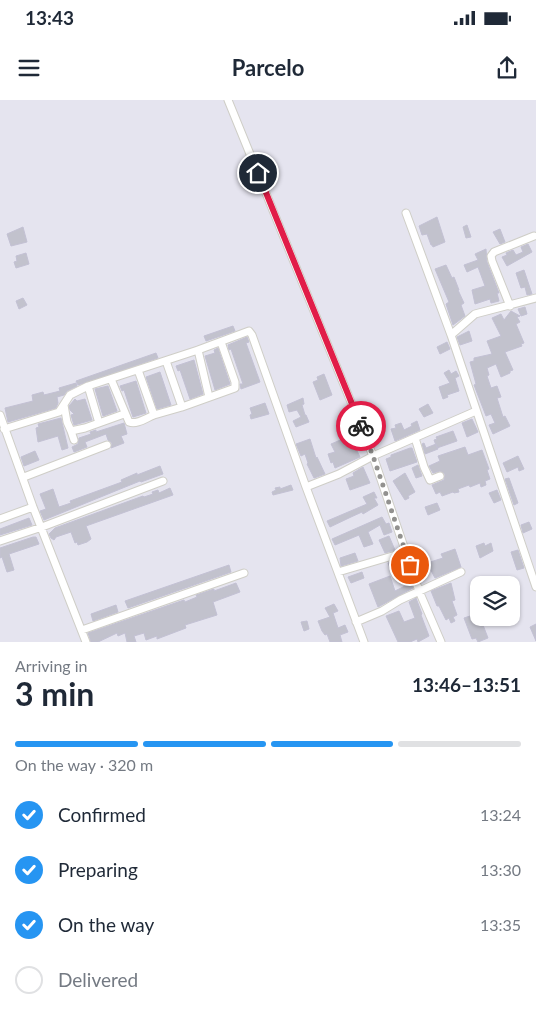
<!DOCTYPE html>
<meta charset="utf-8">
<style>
:root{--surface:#fff;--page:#f6f6f7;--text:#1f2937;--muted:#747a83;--line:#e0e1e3;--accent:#2695f2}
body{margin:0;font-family:Lato,sans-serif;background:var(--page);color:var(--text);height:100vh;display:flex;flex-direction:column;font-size:19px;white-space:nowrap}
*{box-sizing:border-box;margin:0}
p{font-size:16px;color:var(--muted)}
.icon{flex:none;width:28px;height:28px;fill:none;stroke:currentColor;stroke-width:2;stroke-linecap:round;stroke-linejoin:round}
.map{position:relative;height:542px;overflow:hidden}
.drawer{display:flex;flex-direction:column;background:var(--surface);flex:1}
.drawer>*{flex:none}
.fabs{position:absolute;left:470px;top:476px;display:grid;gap:10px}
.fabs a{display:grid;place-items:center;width:50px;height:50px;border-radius:10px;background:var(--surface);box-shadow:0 1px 4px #0004;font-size:25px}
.pin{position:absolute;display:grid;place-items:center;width:42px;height:42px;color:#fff;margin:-21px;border:2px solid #fff;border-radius:50%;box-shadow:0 1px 5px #0007}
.courier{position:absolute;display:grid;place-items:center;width:50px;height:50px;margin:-25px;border:4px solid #e11d48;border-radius:50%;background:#fff;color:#222;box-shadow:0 1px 6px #0007}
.headline em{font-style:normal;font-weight:700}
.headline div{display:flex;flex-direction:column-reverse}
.headline{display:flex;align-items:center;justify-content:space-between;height:85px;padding:0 15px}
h1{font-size:32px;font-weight:700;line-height:38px}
.bar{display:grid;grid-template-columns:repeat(4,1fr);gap:8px 5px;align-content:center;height:60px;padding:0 15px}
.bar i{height:6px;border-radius:4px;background:var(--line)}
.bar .on{background:var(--accent)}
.bar p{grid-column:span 4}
ol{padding:0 15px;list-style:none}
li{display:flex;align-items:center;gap:15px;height:55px}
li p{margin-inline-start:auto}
li .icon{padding:5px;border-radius:50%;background:var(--accent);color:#fff;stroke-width:4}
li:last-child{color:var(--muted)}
li i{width:28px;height:28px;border:2px solid var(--line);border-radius:50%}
.status{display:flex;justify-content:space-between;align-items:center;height:35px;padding:0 25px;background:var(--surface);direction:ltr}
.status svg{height:14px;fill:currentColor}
header{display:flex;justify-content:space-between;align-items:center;height:65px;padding:0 15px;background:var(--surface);font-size:22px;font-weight:700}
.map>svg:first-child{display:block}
.building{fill:#c2c2cd;stroke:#c3c1d4}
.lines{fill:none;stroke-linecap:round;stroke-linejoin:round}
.minor-casing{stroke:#cfcec7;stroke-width:9}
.minor{stroke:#fff;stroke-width:7}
.done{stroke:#92918f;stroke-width:5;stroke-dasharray:0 9}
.route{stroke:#e11d48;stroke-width:6}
</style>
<div class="status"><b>13:43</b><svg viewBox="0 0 49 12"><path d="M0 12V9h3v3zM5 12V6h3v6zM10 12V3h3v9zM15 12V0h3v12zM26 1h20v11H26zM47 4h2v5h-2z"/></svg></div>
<header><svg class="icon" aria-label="menu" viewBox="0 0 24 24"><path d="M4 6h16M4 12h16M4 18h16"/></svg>Parcelo<svg class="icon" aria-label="share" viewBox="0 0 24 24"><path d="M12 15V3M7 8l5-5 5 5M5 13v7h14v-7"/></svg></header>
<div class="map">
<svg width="536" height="542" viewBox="0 0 536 542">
<rect width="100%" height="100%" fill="#e5e4ef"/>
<path class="building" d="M437,117L445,142L433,147L432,145H431L427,134L422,135L419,126Z
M467,125L471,137L466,138L463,127Z
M23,127L27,142L11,146L7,134Z
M500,129L505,142L500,144L493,132Z
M528,144L532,152L507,166L502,157L507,155L506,153L513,150L516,155L523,152L521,147Z
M486,149L487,162L499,193H497L499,201L491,203L490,199L475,204L472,190L485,186L478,167L467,172L464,165L478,160L475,154Z
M26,153L29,164L16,168L14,162L17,161L16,156Z
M446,165L452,178L454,177L459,190H458L464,203L461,205L465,216L453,225L446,204L449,202L435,169Z
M524,170L532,194L527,195L525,187L521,188L516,173Z
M23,198L27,205L19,209L16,201Z
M525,207L527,214L521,216L518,209Z
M511,211L520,216L517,217L520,222L516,224L524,243L521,244L522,246L505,252L513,270L510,271V273L501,277L496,264L487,268L489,275L487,276L491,288L497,286L501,297L497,298L503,317L505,316L510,326L493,334L489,325L495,323L491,314L486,316L474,285L476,284L470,262L474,261V258L492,254L487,241L501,236L492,218L501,214L504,220Z
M233,226L235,231L206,241L204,236Z
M469,231L472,241L460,245L457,237Z
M247,237L249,242L246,243L260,282L241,289L240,284H243L231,249L229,250L228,245Z
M447,242L450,249L440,254L437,247Z
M218,248L230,284L215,290L205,256L215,253L214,250Z
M156,253L158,258L78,285L76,281Z
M194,260L203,294L190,299L180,270L178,271L176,266Z
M449,270L451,274L456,271L459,276L455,278L459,291L447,295L448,297L443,299L439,287L450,283L444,273Z
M160,272L171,305L157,309L146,277Z
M324,274L332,295L320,300L313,282L318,280L317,277Z
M136,281L146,313L133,317L124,290L122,291L120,286Z
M76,283L77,286L67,291L64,295L57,297L58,303L56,308L8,322L5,308L33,301L32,295L43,292L44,295L60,291L59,288Z
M108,286L117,311L103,316L95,289Z
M303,298L304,304L302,305L305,315H306L309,322L296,327L293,321L301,317L297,310L289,312L287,305Z
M75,299L77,301L85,299L92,320L74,325L71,315L74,314L70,310L69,306Z
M265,303L269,314L251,319L250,315L252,314L250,308Z
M428,304L433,313L424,317L419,309Z
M61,318L68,348L62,350L58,336L38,342L36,328L39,327L38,324Z
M472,319L478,332L467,337L462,323Z
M417,321L420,330L395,341L391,329L396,328L395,325L401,323L404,330L412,326L411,324Z
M124,323L127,334L121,336L124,343L111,348L112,343L108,340L106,334L85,342L87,347L74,352L72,347L78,344L79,338L91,334L90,332L96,330V332Z
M453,331L457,341L437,348L434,340L437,339L436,337Z
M378,335L381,341L375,345L372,338Z
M350,336L360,357L335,368L333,362L331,363L328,354L335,352L331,344Z
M310,339L316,358L317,357L325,374L314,378L307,364L308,363L305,354L301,356L296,344Z
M424,343L426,348L436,344L438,349L425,354L422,344Z
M465,347L468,355L482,350L489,369L487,370L490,379L485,381L486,385L481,387L480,383L470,387L469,385L458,389L459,392L454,393L453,392L442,396L440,392L436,394L432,385L444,380L445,374L440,371L433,373L429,366L440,361L438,356Z
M410,348H412L417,362L390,371L386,359L391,357V355Z
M35,351L39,360L24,366L21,357Z
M518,356L524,369L519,371L518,367L507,372L503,363Z
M418,365L422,376L416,378L412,368Z
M160,366L163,374L141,382L140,381L44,420L40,411L46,409L40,394L53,389L59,407L71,403L70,401L122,382L121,380L137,373V375Z
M363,367L370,383L350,390L346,379L354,376L353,373Z
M405,373L415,392L408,396L409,398L405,400L393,381Z
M509,378L518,403L514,405L505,379Z
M291,385L293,390L273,395L272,392L276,390L275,388L280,387V389Z
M170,388L173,395L86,426L91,439L87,442L78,445L77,442L75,443L71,432L56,437L54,440L51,438L49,434L55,428L143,396L144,397L153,394L152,392L158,390L159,393Z
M497,390L501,400L494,403L489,393Z
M374,392L377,398H374L378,405L363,414L362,412L351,417L330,427L327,421L367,404L363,397Z
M437,403L440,410L428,415L425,407Z
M382,417L386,424L389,423L392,432L384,435L380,425L368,432L373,444L364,447L359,435L335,445L332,439Z
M29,418L32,425L0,435V429Z
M529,422L532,429L523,433L521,425Z
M389,436L395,450L385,453L379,440Z
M33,437H36L39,444L9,454L14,470L7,472L2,457L0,458V448Z
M484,443L485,446L491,443L493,451L480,458L476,446Z
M455,449L461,467L435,478L427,463L443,458L441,454Z
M518,450L524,468L517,470L511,452Z
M355,453L358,461L341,466L340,458Z
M397,460L402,470L392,473L388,463Z
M229,465L231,472L128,508L125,501Z
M362,472L364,478L351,483L348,477Z
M390,476L395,491L411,483L413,488L378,507L369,484Z
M236,483L240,492L213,502L217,515L185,525L186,528L157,539V536L146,540L144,533L134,536L136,542H127L125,533L118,536L117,533L98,542H91L88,533L184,500L185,502L197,497L196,495L214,489V491Z
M451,483L455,500L452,501L457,515L453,517L455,521L451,523L449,518L446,520L439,506H437L431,491Z
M416,498L422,514L421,515L429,536L418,542L417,539L410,542H398L386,516L399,511L404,522L415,518L409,502Z
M334,504L338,511L333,513L338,528L345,525L348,532L340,535L342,542H330L327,534L325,535L322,531L318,521L330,517L325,508Z
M116,505L118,512L93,521L91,514Z
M476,514L480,526L483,525L488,538L478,542L476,538L472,539L464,518Z
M307,521L309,529L304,531L301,522Z
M536,524V541L530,527Z"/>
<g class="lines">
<g class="minor-casing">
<path id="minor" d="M228,0L373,356L419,491L441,542
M406,113L451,235
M536,198L475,214L451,235L536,487
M510,206L492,161L491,156L494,152L534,136
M198,250L209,297
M166,261L182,307
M111,279L129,322C137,325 146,318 154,315L138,270
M88,286L99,323
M64,305L67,322L71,331L85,328L124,314
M0,315L33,407L86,542
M154,315L182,307L235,288V282L221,242
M4,329L59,312L70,295L88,286L198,250L249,231L252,235L306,387
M71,331L74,340
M415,338L424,367L430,380L440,376
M24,377L107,345
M0,419L33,407
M0,441L42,427L163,381
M338,472L406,452
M356,522L382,511L400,500L461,472
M82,530L244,473
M364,542L306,387L339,374L373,356L476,311"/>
</g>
<use href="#minor" class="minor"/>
</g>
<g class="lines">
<path class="done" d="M361,326L373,356L410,465"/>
<path class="route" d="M258,73L361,326"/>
</g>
</svg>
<div class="fabs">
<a><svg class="icon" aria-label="layers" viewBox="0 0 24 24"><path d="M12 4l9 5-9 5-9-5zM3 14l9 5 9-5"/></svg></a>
</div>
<div class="pin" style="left:410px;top:465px;background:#ea580c"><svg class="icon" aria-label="bag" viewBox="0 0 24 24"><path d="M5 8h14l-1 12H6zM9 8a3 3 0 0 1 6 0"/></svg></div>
<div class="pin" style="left:258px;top:73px;background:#1f2937"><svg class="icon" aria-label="home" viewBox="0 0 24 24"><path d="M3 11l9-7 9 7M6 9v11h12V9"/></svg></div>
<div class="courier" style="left:361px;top:326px"><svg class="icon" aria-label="bike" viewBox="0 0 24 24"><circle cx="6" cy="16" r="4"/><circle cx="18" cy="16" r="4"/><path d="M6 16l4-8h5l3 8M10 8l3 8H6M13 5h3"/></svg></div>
</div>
<section class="drawer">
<div class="headline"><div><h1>3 min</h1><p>Arriving in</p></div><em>13:46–13:51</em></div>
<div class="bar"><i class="on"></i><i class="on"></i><i class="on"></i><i></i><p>On the way · 320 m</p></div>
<ol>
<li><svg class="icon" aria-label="check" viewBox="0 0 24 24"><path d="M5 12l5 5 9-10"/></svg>Confirmed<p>13:24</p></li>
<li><svg class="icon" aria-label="check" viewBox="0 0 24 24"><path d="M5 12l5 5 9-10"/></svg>Preparing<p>13:30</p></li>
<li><svg class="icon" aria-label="check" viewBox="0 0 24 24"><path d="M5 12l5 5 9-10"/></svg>On the way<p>13:35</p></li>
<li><i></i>Delivered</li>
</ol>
</section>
